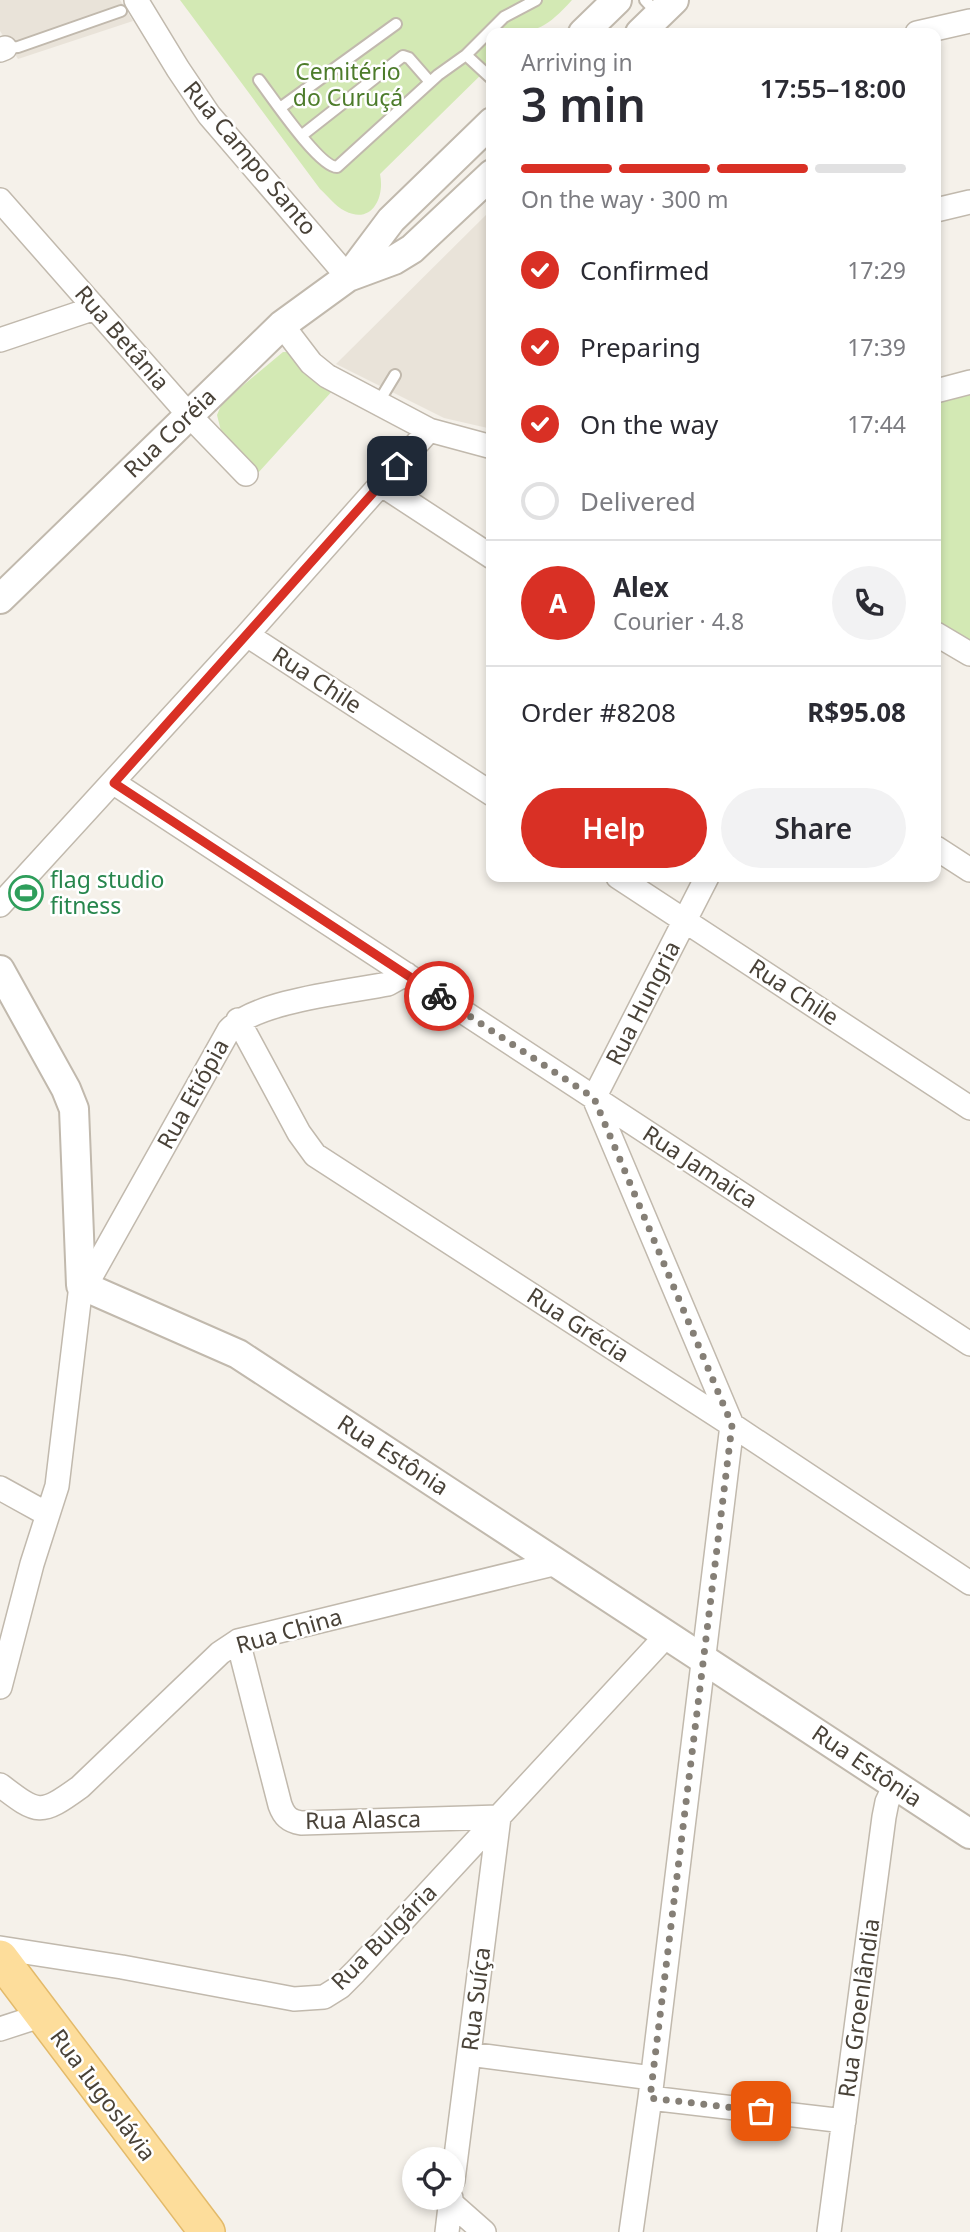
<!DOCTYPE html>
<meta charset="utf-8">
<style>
:root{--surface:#fff;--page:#f2f2f3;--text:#2b2b33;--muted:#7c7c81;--line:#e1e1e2;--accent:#d93025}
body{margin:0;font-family:"Noto Sans",sans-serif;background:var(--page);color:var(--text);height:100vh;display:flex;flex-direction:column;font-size:26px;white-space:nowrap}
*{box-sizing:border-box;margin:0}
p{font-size:23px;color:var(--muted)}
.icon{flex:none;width:38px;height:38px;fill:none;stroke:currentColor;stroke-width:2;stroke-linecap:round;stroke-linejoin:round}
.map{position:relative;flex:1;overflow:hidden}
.side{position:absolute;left:486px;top:28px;width:455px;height:854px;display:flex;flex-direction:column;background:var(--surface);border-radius:14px;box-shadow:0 4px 10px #0003}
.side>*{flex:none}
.fabs{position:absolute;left:402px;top:2147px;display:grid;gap:14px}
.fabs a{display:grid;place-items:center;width:63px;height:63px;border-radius:50%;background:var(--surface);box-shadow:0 4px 10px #0003;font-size:35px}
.pin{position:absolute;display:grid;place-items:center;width:60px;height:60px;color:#fff;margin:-30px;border-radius:14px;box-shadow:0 4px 10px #0006}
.courier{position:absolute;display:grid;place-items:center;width:70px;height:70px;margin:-35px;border:5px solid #d93025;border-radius:50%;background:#fff;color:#222;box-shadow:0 2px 9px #0007}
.overview em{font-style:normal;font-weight:600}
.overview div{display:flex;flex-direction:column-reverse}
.overview{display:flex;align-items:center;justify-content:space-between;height:119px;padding:0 35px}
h1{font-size:46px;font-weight:600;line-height:52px}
.bar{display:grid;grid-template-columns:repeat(4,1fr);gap:10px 7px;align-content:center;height:84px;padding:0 35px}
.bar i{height:9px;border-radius:5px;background:var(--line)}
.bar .selected{background:var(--accent)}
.bar p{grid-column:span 4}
.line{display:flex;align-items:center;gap:18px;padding:0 35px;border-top:2px solid var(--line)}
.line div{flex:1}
.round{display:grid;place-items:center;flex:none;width:74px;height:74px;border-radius:37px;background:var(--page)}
ol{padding:0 35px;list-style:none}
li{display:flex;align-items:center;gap:21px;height:77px}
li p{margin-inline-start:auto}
li .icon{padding:7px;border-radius:50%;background:var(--accent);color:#fff;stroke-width:4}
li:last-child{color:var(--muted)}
li i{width:38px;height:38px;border:4px solid var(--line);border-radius:50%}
.button{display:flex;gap:14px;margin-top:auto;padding:14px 35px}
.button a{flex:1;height:80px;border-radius:42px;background:var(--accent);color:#fff;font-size:28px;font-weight:600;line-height:80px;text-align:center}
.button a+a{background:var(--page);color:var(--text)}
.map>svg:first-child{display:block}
.residential{fill:#e9e3d9}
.green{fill:#d3e9b4}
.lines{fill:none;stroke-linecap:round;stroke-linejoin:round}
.service-casing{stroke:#c1b9ad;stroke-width:14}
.minor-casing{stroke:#c1b9ad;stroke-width:26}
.tertiary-casing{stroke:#c1b9ad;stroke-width:32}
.primary-casing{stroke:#e3ba6a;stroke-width:38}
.service{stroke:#fff;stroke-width:10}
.minor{stroke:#fff;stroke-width:23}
.tertiary{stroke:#fff;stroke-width:28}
.primary{stroke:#fddd9b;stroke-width:35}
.done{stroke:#857f76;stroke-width:7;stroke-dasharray:0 12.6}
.route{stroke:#d93025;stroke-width:9}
.labels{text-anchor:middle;stroke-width:5;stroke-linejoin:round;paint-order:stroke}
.park-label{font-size:23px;fill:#4d7c2b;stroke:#fff}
.street-label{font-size:23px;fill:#494238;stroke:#fff}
.leisure-label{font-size:23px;fill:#27864d;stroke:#fff;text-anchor:start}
</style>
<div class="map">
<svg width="970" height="2232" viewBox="0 0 970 2232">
<rect width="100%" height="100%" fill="#f5f1ea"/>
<path class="residential" d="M0,0H120L133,21L18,59L0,31Z
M492,209V429L444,418L336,364Z"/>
<path class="green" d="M180,0H572C543,32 534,33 492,33V64L380,174C385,197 372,225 345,211C335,206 328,196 320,189Z
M283,352H290L334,389L258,473L222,435L217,415L222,403Z
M970,383V646L936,626V392Z"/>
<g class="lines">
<g class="service-casing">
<path id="service" d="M645,0L659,15
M5,48L18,47L121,11
M466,55L492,79
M259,80C272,97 319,167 337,167L438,75L466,55L504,17L536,0
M280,108L396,24
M301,136L403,56L409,58L430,82
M378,403L395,375"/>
</g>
<g class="minor-casing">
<path id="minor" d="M136,0L178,69L209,115L348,277
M917,33L970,21
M0,50L5,48
M0,200L189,415L246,474
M936,210L970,202
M282,325L311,363L327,376L429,430L492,447
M0,340L95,308
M936,391L970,382
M382,485L492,557
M936,634L970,654
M247,635L492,794
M114,783L970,1344
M936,848L970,870
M618,877L970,1108
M0,905L247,635L429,430
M238,1020L299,1133L315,1155L732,1425L970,1583
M85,1287L229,1030C256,1001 346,992 388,984L406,974
M0,1488L47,1514
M238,1641L280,1805C284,1816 289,1821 301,1823L499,1817L453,2180
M0,1687L32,1564L57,1486L81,1285
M0,1785C38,1814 40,1816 80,1787L220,1653L238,1641L557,1563
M0,1948L122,1967L294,1999L324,1997L340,1987L355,1972L667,1635
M0,2029L43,2015
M469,2054L652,2078
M650,2098L844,2121
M450,2202L484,2232
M447,2232L451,2198
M631,2232L650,2098L732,1425L594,1098L707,877
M829,2232L884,1817L887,1802L895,1785"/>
</g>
<g class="tertiary-casing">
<path id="tertiary" d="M583,33L617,0
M640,33L674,0
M349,276L391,220L492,122
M0,599L282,325L348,277L394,260L412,249L492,174
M0,970L66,1089L74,1109L81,1285L238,1354L970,1834"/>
</g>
<g class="primary-casing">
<path id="primary" d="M0,1958L207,2232"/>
</g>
<use href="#service" class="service"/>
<use href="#minor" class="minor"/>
<use href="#tertiary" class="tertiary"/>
<use href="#primary" class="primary"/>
</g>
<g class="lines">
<path class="done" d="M439,996L594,1098L732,1425L650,2098L761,2111"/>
<path class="route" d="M397,466L114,783L439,996"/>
</g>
<defs>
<g id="stadium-ring" transform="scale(1.75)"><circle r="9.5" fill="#fff" stroke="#2e9e5b" stroke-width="1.5"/><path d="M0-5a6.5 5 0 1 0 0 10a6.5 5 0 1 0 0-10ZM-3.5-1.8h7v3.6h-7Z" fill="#2e9e5b"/></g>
</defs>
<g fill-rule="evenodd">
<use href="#stadium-ring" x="26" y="893"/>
</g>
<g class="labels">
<g class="park-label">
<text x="348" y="80">Cemitério<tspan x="348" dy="26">do Curuçá</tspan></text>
</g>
<g class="street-label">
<text transform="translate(250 158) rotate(50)" y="8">Rua Campo Santo</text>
<text transform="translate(122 338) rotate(49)" y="8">Rua Betânia</text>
<text transform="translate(170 433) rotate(-44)" y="8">Rua Coréia</text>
<text transform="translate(317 680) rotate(33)" y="8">Rua Chile</text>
<text transform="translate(794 992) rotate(33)" y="8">Rua Chile</text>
<text transform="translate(643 1003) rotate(-63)" y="8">Rua Hungria</text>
<text transform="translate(193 1094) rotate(-61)" y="8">Rua Etiópia</text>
<text transform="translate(700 1167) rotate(33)" y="8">Rua Jamaica</text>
<text transform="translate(578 1325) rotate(33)" y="8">Rua Grécia</text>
<text transform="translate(393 1455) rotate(33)" y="8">Rua Estônia</text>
<text transform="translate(289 1631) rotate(-16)" y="8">Rua China</text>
<text transform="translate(867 1766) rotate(34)" y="8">Rua Estônia</text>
<text transform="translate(363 1820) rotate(-1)" y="8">Rua Alasca</text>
<text transform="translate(384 1937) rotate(-45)" y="8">Rua Bulgária</text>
<text transform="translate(476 1999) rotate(-83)" y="8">Rua Suíça</text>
<text transform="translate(859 2008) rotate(-82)" y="8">Rua Groenlândia</text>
<text transform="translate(103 2095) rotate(53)" y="8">Rua Iugoslávia</text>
</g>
<g class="leisure-label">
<text x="50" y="888">flag studio<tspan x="50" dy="26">fitness</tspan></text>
</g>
</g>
</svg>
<div class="fabs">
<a><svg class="icon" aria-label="locate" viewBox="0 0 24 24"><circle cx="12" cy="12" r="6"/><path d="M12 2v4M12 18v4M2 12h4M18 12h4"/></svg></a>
</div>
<div class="pin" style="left:761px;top:2111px;background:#ea580c"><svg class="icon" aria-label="bag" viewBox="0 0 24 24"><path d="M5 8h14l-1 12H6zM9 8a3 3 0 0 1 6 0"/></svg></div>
<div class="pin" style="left:397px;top:466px;background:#1f2937"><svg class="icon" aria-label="home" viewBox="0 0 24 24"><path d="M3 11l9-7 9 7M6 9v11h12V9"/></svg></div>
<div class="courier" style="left:439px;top:996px"><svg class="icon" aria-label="bike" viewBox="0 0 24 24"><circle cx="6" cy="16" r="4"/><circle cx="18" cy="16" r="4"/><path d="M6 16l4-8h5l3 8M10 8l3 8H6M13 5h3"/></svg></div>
<section class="side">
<div class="overview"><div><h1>3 min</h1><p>Arriving in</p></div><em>17:55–18:00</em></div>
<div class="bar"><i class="selected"></i><i class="selected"></i><i class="selected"></i><i></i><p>On the way · 300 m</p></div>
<ol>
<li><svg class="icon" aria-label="check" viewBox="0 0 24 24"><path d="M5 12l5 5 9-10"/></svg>Confirmed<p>17:29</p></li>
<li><svg class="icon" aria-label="check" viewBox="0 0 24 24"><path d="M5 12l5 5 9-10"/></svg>Preparing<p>17:39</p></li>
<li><svg class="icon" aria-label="check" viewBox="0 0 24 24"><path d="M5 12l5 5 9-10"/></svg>On the way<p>17:44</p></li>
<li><i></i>Delivered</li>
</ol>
<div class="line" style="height:126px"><b class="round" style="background:var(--accent);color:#fff">A</b><div><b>Alex</b><p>Courier · 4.8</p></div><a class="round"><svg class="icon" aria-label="phone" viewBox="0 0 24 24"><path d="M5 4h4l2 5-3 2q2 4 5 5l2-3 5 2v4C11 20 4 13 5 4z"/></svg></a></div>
<div class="line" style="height:91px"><div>Order #8208</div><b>R$95.08</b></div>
<div class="button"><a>Help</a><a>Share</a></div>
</section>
</div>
